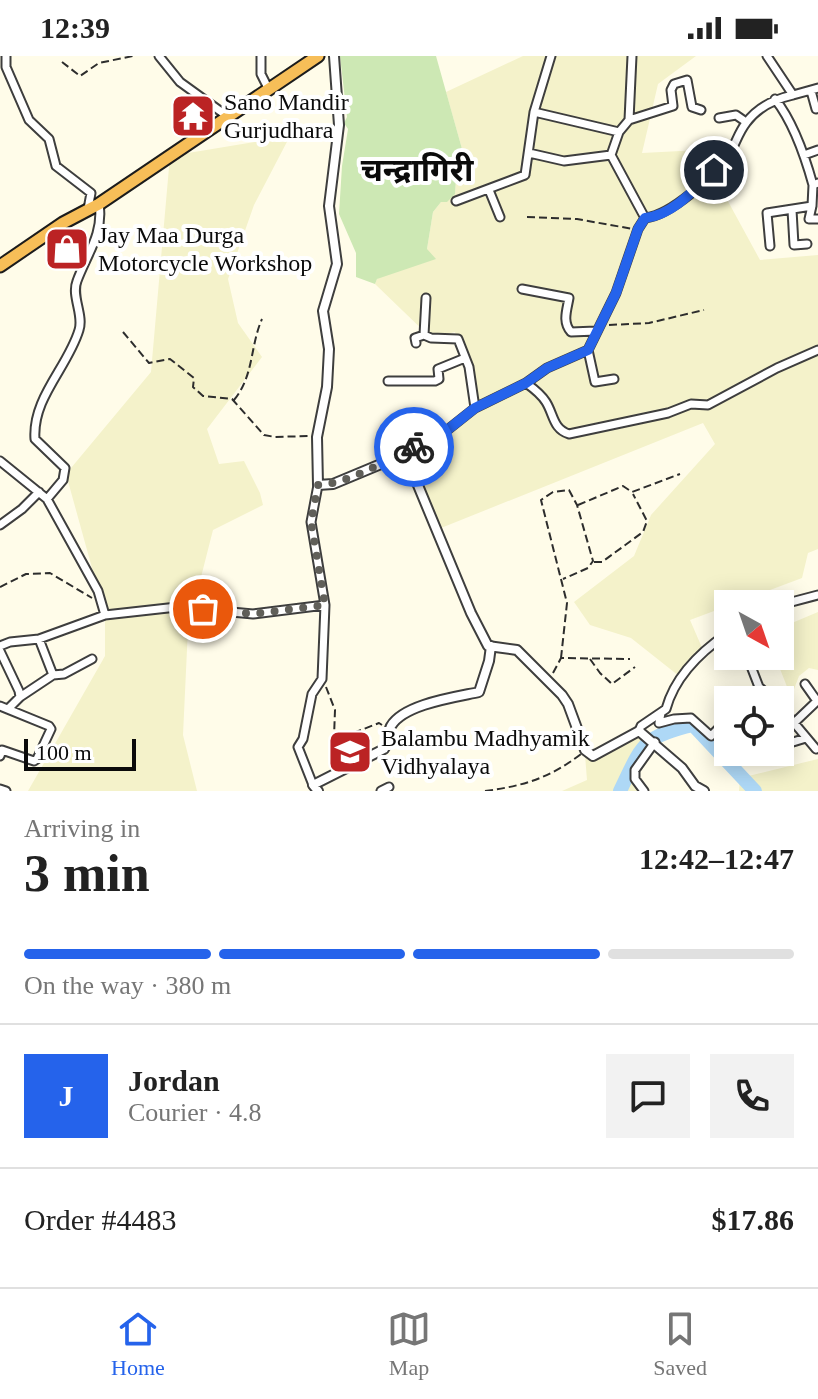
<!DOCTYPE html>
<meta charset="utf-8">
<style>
:root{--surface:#fff;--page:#f2f2f2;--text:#222;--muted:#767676;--line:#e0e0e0;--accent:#2563eb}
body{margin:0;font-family:"Times New Roman","Noto Sans Devanagari",serif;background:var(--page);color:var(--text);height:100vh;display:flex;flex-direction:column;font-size:30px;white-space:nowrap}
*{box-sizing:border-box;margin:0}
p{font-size:26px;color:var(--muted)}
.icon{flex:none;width:44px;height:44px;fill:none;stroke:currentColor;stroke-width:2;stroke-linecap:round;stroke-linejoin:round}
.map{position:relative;height:735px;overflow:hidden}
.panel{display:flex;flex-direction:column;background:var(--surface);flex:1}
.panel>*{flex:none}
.needle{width:52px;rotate:140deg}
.fabs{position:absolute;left:714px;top:534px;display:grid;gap:16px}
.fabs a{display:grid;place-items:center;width:80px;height:80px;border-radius:0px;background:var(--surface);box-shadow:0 4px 20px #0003;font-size:40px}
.scale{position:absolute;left:24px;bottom:20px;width:112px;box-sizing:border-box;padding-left:8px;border:4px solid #0b0b0b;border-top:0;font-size:22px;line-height:28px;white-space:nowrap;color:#0b0b0b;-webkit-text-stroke:6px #fff;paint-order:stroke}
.pin{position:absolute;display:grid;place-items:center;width:68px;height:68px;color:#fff;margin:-34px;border:4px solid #fff;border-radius:50%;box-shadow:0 2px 8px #0007}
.courier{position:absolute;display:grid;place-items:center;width:80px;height:80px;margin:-40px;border:6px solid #2563eb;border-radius:50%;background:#fff;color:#222;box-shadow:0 2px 10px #0007}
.summary em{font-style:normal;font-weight:600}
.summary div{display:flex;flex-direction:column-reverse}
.summary{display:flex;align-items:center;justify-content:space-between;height:136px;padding:0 24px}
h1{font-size:52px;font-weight:600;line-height:60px}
.bar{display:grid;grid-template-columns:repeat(4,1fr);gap:12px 8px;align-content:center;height:96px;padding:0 24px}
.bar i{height:10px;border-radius:6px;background:var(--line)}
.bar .on{background:var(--accent)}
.bar p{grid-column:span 4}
.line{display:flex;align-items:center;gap:20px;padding:0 24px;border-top:2px solid var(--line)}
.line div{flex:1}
.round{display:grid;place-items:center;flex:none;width:84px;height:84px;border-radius:0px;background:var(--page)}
.status{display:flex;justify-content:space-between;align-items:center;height:56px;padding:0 40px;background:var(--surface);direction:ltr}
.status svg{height:22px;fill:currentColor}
.tab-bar{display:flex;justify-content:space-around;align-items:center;height:112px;border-top:2px solid var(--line);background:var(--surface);font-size:22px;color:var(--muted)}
.tab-bar a{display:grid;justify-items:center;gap:4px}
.tab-bar .on{color:var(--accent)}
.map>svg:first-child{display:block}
.farmland{fill:#f4f2ca}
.green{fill:#cde8b4}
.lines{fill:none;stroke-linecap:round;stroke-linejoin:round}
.river{stroke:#aed8f6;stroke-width:14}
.minor-casing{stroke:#3e3e3e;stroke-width:11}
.tertiary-casing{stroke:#3e3e3e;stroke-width:12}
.trunk-casing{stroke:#1c1c1c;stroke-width:15}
.path{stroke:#2d2d2d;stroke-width:2;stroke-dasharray:8 4;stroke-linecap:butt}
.minor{stroke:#fff;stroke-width:7}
.tertiary{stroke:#fff;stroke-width:8}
.trunk{stroke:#f7be58;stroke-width:11}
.done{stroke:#605f59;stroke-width:8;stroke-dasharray:0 14.4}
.route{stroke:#2563eb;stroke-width:10}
.labels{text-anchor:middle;stroke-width:8;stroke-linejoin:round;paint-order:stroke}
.poi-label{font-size:24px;fill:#0b0b0b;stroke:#fff;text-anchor:start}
.district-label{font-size:32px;font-weight:bold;fill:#0b0b0b;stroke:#fff}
</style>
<div class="status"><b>12:39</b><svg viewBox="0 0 49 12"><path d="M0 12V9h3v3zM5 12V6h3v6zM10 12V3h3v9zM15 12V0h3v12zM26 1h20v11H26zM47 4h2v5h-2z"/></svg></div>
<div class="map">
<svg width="818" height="735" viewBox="0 0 818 735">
<rect width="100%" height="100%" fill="#fffce9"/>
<path class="farmland" d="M523,0H696L658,28L642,97L700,94L760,204L818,199V493L808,497L802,522L690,564L703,594L679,620L631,582L590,569L574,546L634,500L651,459L715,388L703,367L436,474L406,395L474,351L455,276L431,282L375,228L377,223L427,193L433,156L441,146L455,138L456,123L464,100L446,36Z
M290,80L254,149L228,223L238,267L262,301L207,373L219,408L244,405L260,437L263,449L213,474L188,572L183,679L197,735H28L105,600V559L66,418L151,316L170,100Z
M818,556V614L809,612L799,620L791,641L775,600H780V572Z
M641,670L655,686L635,714L646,735H562L587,724L585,699Z
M818,703V735H739L740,722Z"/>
<path class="green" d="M340,0H436L464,100L456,123L455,138L447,146H441L433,156L427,193L436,203L377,223L375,228L356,221V197L339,158L342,110L348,73L344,67L347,61Z"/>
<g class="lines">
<path class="river" d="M620,735C642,690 641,681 693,669L755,735"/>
<g class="minor-casing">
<path id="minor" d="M6,0V11L29,64L49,83L56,110L91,137L88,153
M159,0L180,26L227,60
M261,0V18L268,32
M767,0L793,39L818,32
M811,35L816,53
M775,43C794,67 805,100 813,129
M534,56L619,76
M719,62L736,59L746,66
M629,64L673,50L671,34L674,28L687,24L692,51L701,54
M529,97L564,105L611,99
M804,99L818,94
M489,134L500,161
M456,145L525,119L534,56L551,0
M812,150L809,163H818
M792,154L794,189L807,188
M645,162C672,159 712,121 728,100C735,90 738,77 746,67C757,52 775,43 793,39
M770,190L767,157L812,150L813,129L818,127
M522,233L569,242C567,254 562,266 571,276L596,275
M426,242L424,279L431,282L458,283L469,311L475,352
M416,287L415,282L424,279
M588,294L595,326L614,323
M388,325H435L439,323L438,313L465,302
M526,327C533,332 541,338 546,346C554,359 553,373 569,378L668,357L691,348L708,349L777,312L818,294
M405,398L406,395L441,379L475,352L526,327L547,312L588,294L616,237L638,173L645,162L611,99L619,76L629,64L632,0
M0,405L47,443L98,535L105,559
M47,443L63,424L65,412L35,383C32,342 68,311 79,274C84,259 71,240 77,225C86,200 104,177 99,148
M0,469L22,453L39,436
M780,549L818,539
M39,583L53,619L64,618L92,603
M0,590L10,586L39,583L105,559L177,551L253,558L325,549
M0,595L19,635L20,641L8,653
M747,600L759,631L774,644
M20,641L53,619
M745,644L759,631
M0,650L49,670L51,673L37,703L34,705L2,694L0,700
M780,650L816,693
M661,657L659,667L674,663L691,662L711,680L728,663
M794,667L817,645L805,628
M639,675L641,670L666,653C675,620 700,596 728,577
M780,690L806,682
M756,696H761
M313,729L298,691L303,683L312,638L322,623L325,549L311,466L318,429
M0,733L6,735
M381,735L389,731
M644,735L635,723V714L655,686"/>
</g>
<g class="tertiary-casing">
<path id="tertiary" d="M334,0L339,69L329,150L337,208L323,255L329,293L327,331L317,381L318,429L333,428L405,398L471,557L488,590L517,594L562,639L568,648L585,694L593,700L639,675L682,712L695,730L704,735
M318,735L313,729L384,693C390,685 387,678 391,670C404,648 456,641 479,636L489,605L491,590"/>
</g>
<g class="trunk-casing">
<path id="trunk" d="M0,210L63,167L99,148L318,0"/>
</g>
<path class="path" d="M62,6L80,20L99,7L133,0
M527,161L577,163L633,173
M609,269L649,267L704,254
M123,276L149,307L170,303L194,322L193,331L203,340L232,343L264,379L275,381L308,380
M234,344C254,320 250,290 262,263
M578,449L623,430L632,436L680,418
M594,506H602L643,476L647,465L633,438
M0,531L26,518L50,517L92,542
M561,602L567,547L541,444L553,436L569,434L577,449L593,505L588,512L563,523
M590,603L600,617L612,628L635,611
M553,617L561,602L630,603
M326,631L335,654L334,681H343L379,667L382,669
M485,735C523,730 550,722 581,698"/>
<use href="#minor" class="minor"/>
<use href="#tertiary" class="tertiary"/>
<use href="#trunk" class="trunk"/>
</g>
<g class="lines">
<path class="done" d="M203,553L253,558L325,549L311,466L318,429C352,427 385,404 414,391"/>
<path class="route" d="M414,391L441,379L475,352L526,327L547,312L588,294L616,237L638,173L645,162C673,159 695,133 714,114"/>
</g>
<defs>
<g id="temple-square" transform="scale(2.3)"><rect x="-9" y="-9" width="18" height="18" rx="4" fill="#bb2324" stroke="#fff"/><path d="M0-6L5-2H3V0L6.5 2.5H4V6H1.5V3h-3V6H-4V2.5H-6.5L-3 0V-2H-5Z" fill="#fff"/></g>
<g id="shop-square" transform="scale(2.3)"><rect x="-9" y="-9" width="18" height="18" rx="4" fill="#bb2324" stroke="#fff"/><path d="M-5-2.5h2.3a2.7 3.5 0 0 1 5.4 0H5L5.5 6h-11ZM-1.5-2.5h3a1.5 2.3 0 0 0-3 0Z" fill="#fff"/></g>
<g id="school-square" transform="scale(2.3)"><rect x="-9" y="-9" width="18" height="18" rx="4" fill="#bb2324" stroke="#fff"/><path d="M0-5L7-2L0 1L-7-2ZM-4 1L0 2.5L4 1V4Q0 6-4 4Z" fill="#fff"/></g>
</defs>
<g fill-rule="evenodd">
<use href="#temple-square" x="193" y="60"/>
<use href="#shop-square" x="67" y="193"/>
<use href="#school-square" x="350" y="696"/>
</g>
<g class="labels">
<g class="poi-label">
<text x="224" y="54">Sano Mandir<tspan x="224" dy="28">Gurjudhara</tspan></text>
<text x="98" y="187">Jay Maa Durga<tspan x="98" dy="28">Motorcycle Workshop</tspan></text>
<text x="381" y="690">Balambu Madhyamik<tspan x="381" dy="28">Vidhyalaya</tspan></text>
</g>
<g class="district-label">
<text x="417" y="125">चन्द्रागिरी</text>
</g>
</g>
</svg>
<div class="fabs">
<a><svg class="needle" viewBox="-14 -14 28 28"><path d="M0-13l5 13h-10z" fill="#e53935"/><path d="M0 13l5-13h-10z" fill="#767676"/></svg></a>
<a><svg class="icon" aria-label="locate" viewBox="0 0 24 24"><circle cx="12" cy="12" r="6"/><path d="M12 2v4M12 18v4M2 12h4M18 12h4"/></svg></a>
</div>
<div class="scale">100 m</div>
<div class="pin" style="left:203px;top:553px;background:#ea580c"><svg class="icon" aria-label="bag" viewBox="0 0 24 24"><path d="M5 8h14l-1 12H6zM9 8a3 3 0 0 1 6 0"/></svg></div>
<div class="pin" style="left:714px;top:114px;background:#1f2937"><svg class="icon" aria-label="home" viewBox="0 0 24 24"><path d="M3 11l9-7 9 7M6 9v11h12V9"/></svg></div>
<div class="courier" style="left:414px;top:391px"><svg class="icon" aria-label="bike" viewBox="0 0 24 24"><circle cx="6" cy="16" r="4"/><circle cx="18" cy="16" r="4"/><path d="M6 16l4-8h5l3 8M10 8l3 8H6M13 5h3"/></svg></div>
</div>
<section class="panel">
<div class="summary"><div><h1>3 min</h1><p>Arriving in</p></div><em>12:42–12:47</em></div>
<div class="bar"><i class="on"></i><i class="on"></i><i class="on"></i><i></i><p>On the way · 380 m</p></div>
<div class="line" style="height:144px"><b class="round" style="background:var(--accent);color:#fff">J</b><div><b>Jordan</b><p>Courier · 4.8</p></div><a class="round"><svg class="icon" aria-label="chat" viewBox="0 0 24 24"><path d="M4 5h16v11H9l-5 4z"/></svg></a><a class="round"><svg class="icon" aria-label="phone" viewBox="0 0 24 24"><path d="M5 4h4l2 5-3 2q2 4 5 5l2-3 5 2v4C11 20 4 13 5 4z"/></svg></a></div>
<div class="line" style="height:104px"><div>Order #4483</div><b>$17.86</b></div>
</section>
<nav class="tab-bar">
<a class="on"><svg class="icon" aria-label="home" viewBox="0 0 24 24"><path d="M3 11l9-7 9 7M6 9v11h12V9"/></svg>Home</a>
<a><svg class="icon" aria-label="map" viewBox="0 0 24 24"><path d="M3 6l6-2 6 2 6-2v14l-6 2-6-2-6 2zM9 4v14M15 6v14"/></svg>Map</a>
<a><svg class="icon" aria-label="saved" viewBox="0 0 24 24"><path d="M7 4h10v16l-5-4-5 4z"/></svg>Saved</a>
</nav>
